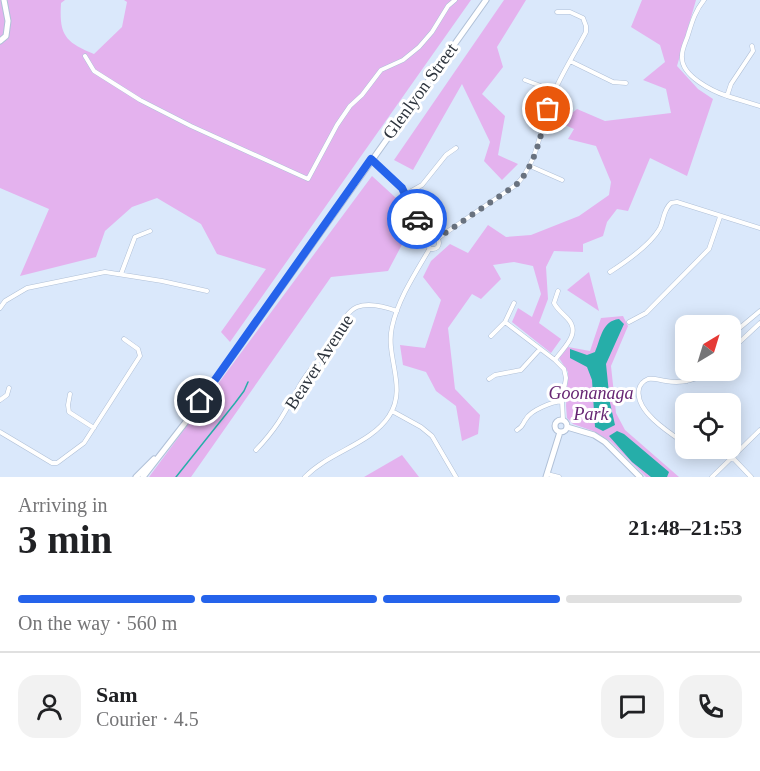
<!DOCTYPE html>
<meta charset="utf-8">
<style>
:root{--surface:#fff;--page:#f2f2f2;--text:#202124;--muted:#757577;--line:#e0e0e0;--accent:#2563eb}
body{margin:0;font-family:"Times New Roman",serif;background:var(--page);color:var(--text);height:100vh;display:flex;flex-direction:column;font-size:22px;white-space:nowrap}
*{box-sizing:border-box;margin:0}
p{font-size:20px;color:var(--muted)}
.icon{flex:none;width:33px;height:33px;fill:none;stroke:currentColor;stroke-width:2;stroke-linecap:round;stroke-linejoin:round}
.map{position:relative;height:477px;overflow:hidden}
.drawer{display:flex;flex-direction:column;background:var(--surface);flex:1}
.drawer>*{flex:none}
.needle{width:39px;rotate:38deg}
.buttons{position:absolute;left:675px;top:315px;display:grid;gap:12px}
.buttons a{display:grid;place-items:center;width:66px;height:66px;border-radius:12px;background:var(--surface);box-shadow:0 3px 15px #0003;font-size:30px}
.pin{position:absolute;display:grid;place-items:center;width:51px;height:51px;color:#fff;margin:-26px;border:3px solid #fff;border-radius:50%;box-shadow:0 2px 6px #0007}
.courier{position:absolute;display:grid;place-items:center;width:60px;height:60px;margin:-30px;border:4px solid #2563eb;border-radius:50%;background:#fff;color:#222;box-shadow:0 2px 8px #0007}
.head em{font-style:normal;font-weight:700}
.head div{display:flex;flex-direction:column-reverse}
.head{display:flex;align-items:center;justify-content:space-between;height:102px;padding:0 18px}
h1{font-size:39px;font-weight:700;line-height:45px}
.bar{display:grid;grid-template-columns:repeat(4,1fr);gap:9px 6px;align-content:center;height:72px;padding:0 18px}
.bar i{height:8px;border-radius:4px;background:var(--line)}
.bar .active{background:var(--accent)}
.bar p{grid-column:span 4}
.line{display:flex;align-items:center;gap:15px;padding:0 18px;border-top:2px solid var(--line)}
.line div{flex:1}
.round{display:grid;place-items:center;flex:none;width:63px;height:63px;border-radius:18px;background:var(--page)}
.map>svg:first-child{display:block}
.green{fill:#e4b2ee}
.water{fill:#26aea9}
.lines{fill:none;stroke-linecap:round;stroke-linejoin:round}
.stream{stroke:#26aea9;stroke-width:1.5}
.street-casing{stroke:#b0c0d7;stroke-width:5}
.secondary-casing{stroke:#b0c0d7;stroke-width:7}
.street{stroke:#fff;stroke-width:4}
.secondary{stroke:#fff;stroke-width:5}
.done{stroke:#69727f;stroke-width:6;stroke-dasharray:0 10.8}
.route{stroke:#2563eb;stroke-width:8}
.labels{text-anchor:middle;stroke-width:6;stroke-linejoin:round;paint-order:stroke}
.street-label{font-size:18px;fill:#2c333c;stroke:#fff}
.park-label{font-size:18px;font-style:italic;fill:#662573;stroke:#fff}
</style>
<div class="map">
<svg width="760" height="477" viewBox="0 0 760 477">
<rect width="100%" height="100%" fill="#dae8fb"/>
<path class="green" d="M0,0H65L61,3C59,35 65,42 94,54L122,27L127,2L124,0H471L230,342L221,332L266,269L217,254L201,224L157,198L132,207L105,231L96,257L20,276L49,209L0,188Z
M504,0H526L497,47L503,67L482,94L505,116L498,155L518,164L502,180L484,161L490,142L462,84L413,170L394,160Z
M642,0H696L677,66L698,89L713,99L687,176L650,158L628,211L617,209L607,222L603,236L583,244V252L554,251L546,267L548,299L539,323L561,339L551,353L512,322L518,308L532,317L541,294L533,266L514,262L493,265L501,279L481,299L472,294L448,328L455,389L480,415L478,434L462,441L456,406L436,391L426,372L403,365L400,345L425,348L441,300L423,277L431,261L450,244L468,253L488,225L506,237L531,235L579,216L609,195L611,182L596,146L568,139L574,129L560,123L577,109L605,121L671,113L666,89L643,80L665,62L660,45L631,27Z
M372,176L396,198L406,237L388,271L331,277L191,477H149Z
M589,272L599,311L567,290Z
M623,316L628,326L611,366L616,413L625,430L679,477H646L610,441L593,431L573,424L567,418L566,406L568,372L559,358L568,347L590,351L601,318Z
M402,455L419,477H364Z"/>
<path class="water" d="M619,319L624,324L606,364L610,403L615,425L603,431L595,427L592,380L587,367L570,358V349L587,355L595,352C601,338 602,321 619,319Z
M617,431L624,434L669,472L667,477H651L632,462L609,436Z"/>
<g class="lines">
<path class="stream" d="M176,477L235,403L244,391L248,382"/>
<g class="street-casing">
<path id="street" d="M704,0C695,11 692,22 688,35C686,42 681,50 682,58C682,76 712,91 727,96
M752,46L753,51L731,84L727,96L760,106
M85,56L94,71L140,100L191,126L308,179L337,125L350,106L362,95L381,70L403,60L419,47L432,32L448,6L455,0
M570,61L613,82L626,83
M525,80L554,91
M372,160L402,188L428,239
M530,166L562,180
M406,194L422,185L446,155L456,148
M427 243a6 6 0 1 1 12 0a6 6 0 1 1-12 0Z
M438,238L516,185C541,159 540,121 555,90C564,70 576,51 586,32V26L583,18L570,12H557
M610,272C624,263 651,244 660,228C664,220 663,210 671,203L677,202L760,228
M121,274L135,237L150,231
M0,308L5,301L27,288L105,272L162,281L207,291
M505,322L555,360L564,369L566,378L562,401L563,420
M629,322L646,313L709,249L720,217
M491,336L505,322L514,303
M730,336L760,311
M730,351L760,323
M555,360C564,347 582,333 567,318C562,313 557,309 554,303L558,291
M489,379L495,375L521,370L540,349
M687,381L697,370
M70,394L68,405L69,412L94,428
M0,400L7,395L9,388
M392,411L421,427L432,436L456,477
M517,430C524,426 522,424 526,419C531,410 552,402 562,401
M0,432L52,463H57L84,443L140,356L138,349L124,339
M686,444C671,434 634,411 639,389C640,385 643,381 648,379C653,378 660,380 666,381C682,384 698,380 710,370
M256,450C278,427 285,412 300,385C309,369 323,356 333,340C340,329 344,313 357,307C369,302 386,307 397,311
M732,457L751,477
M547,474L559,477
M305,477C329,452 371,444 389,416C408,388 385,357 392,327C398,299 416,272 430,248
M712,477L760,430"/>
</g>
<g class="secondary-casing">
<path id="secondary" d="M0,41L6,36L8,21L4,0
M555 426a6 6 0 1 1 12 0a6 6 0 1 1-12 0Z
M567,427L594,435L605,442L640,477
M136,477L154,459
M143,477L185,423L486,0
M546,477L560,432"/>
</g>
<use href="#street" class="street"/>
<use href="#secondary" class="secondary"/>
</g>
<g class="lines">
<path class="done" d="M417,219L428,239L434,236L438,238L516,185C536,165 540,136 548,109"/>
<path class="route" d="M200,401L371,159L402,188L417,219"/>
</g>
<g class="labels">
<g class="street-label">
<text transform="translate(420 91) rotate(-54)" y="6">Glenlyon Street</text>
<text transform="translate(319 362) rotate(-57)" y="6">Beaver Avenue</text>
</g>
<g class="park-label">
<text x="591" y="399">Goonanaga<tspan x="591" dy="21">Park</tspan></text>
</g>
</g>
</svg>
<div class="buttons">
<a><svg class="needle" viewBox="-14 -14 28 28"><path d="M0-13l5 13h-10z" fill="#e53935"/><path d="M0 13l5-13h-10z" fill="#757577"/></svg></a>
<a><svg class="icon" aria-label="locate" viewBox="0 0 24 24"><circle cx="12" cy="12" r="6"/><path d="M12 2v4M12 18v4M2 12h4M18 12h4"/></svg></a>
</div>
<div class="pin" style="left:548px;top:109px;background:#ea580c"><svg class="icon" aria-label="bag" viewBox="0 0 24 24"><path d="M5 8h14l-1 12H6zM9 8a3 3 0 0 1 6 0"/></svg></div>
<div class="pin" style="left:200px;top:401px;background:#1f2937"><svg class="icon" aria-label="home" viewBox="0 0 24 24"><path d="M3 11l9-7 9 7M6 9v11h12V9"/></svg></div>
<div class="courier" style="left:417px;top:219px"><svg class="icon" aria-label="car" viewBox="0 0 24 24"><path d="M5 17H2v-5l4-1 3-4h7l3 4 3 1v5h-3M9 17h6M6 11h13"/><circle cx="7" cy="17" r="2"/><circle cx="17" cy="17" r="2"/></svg></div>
</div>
<section class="drawer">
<div class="head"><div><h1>3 min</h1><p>Arriving in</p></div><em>21:48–21:53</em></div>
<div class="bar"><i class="active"></i><i class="active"></i><i class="active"></i><i></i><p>On the way · 560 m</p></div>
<div class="line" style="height:108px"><a class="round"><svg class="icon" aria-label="person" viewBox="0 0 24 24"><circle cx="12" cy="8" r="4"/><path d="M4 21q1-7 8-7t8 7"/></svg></a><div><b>Sam</b><p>Courier · 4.5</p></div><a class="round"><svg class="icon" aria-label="chat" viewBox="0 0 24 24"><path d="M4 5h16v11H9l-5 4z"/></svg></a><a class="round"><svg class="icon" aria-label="phone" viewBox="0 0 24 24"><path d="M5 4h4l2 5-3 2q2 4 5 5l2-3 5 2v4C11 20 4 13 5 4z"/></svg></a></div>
</section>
